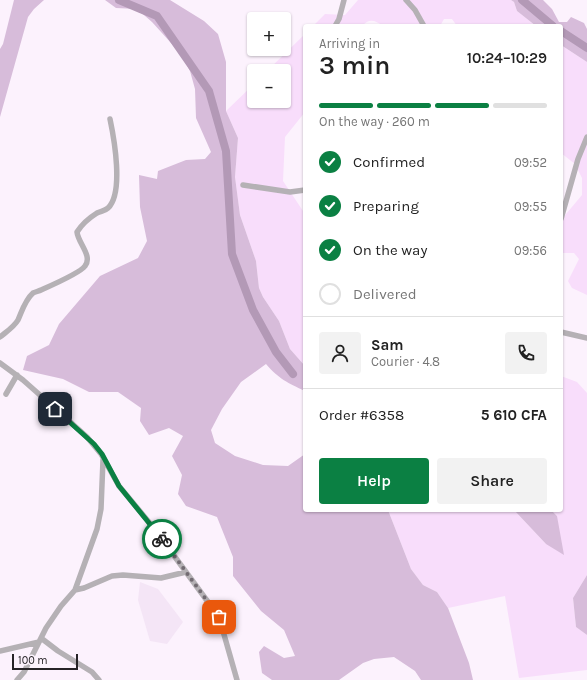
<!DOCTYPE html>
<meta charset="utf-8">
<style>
:root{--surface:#fff;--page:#f2f2f2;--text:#222;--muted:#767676;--line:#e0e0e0;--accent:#0b8043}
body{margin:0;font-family:Karla,sans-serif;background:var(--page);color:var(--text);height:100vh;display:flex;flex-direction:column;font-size:15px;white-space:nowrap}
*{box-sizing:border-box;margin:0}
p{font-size:13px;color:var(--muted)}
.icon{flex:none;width:22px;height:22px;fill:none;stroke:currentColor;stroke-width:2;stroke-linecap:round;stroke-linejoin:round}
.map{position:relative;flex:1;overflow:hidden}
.side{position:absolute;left:303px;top:24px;width:260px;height:488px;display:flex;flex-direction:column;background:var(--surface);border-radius:4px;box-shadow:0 1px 3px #0004}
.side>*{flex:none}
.fabs{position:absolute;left:247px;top:12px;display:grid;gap:8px}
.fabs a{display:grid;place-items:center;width:44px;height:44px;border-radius:4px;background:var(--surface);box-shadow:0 1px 3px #0004;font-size:20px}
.scale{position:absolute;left:12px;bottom:10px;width:66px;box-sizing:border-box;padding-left:4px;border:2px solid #272327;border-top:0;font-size:11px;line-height:14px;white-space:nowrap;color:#272327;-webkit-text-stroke:3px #fcf2fd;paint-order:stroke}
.pin{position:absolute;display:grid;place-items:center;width:34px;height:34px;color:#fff;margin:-17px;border-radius:8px;box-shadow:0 2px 6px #0006}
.courier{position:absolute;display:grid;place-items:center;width:40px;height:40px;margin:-20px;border:3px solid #0b8043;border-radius:50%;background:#fff;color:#222;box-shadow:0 1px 5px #0007}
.overview em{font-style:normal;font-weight:600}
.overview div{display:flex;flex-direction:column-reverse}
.overview{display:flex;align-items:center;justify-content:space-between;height:68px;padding:0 16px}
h1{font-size:26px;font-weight:600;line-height:30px}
.bar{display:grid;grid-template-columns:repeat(4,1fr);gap:6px 4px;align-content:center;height:48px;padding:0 16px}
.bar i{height:5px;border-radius:3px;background:var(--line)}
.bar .on{background:var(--accent)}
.bar p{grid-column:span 4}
.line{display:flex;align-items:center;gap:10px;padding:0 16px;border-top:1px solid var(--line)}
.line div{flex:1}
.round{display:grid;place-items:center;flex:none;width:42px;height:42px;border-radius:4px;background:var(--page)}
ol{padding:0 16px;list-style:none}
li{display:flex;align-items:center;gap:12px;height:44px}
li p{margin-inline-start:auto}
li .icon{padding:4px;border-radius:50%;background:var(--accent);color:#fff;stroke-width:4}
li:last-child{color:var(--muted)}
li i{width:22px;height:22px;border:2px solid var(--line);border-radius:50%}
.cta{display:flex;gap:8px;margin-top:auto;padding:8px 16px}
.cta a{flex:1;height:46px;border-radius:4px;background:var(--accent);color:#fff;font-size:16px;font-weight:600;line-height:46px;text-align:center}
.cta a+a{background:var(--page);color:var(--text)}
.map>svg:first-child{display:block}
.built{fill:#f4e5f6}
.green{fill:#f8ddfb}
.forest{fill:#d7bcda}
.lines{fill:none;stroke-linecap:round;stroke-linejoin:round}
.river{stroke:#b399b6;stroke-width:8}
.minor{stroke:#b5b1b5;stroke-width:5.5}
.done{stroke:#726b72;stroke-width:4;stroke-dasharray:0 7.2}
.route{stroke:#0b8043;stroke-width:5}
</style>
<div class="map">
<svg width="587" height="680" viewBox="0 0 587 680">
<rect width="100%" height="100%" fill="#fcf2fd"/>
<path class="built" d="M140,582L158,589L183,622L167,644L150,641L138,600Z"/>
<path class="green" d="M358,0H511L514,2L517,11L536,26H457L452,19H444L440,26H383C375,20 369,18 362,26H313L325,14L345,15Z
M305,34V112L285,137L283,181L305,214V366L290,349L279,321L263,297L259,288L256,261L240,215L235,177L238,138L226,111L254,84V101H284V71H267Z
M561,45L587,62V295L572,288L568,281L579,259L574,253H561V220L582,195V178L575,164L561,153Z
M561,376L577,382L587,393V575L573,598L576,627L587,635V670L519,678L505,596L448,608L437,592L423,585L411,569L388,510H514L546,544L557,516L551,510H561Z"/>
<path class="forest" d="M14,0H44L34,9L28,17L0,117V49L3,44Z
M105,0H170L204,21L218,34L226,62V111L238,138L235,177L240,215L256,261L259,288L263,297L279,321L290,349L305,366V391C288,383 279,379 266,364L241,382L222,409L211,430L215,443L235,456L263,465L288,466L305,454V510H388L411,569L423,585L437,592L448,608L469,663L473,680H421L415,671L394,657L374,659L363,663L339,680H272L262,673L259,652L264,646L284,658L295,656L284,630L261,611L233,576V557L217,517L186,506L178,494L182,475L172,456L183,436L169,428L149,435L140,421L141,408L118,392H89L63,379L23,370L27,356L49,345L59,324L100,276L138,258L147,241L140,207L139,175L157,179L158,171L186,160L205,159L211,152L196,118L195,89L190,71L181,54L152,22L137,9L116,8Z
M511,0H543L552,9L559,22H567L571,17L584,23L587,29V62L561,45V26H536L517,11L514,2Z
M514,510H551L557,516L564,555L546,544Z
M587,575V635L576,627L573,598Z"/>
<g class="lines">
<path class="river" d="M119,0L157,16L209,91L226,151L232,254L253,310L276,352L293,374
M522,0L553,26
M561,31L587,48"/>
<path class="minor" d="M406,0L415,10L424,26
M335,26L339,19L344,0
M243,185L290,192L305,190
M561,219L578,159L587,137
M561,332L587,338
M0,337C6,332 14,327 18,320C22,311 25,300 33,293C35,292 39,291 41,290C50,286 80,273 85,266C93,256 78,243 77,232C82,224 89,218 97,213C101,211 105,211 108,208C124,193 114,138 110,119
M0,363L23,380L67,419L87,437L101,454L119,486L153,527L219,617L237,680
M6,394L17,375
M75,590L84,588L112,576L123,575L161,578L186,572
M41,638L58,651L92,672L99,680
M0,651L39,642
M17,680L24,672L46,628L61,606L75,590L97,529L101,509L103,460"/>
</g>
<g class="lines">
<path class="done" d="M162,539L219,617"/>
<path class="route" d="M55,409L94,444L102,454L119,486L162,539"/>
</g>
</svg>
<div class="fabs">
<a>+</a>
<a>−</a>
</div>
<div class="scale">100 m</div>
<div class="pin" style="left:219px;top:617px;background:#ea580c"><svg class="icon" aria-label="bag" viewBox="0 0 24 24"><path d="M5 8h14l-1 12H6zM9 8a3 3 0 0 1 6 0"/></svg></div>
<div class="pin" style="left:55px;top:409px;background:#1f2937"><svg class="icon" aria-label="home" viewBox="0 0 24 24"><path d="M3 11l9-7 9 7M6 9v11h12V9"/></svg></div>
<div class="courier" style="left:162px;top:539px"><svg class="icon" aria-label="bike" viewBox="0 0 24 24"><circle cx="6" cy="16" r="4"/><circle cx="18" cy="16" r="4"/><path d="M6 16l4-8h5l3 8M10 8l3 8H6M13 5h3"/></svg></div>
<section class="side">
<div class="overview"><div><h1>3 min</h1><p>Arriving in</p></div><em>10:24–10:29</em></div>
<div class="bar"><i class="on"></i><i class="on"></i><i class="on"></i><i></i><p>On the way · 260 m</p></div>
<ol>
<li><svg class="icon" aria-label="check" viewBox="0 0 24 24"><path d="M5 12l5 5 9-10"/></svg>Confirmed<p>09:52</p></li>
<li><svg class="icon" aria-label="check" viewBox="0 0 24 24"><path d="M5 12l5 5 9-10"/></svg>Preparing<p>09:55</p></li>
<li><svg class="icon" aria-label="check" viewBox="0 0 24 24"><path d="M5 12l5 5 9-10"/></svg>On the way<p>09:56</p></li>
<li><i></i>Delivered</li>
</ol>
<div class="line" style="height:72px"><a class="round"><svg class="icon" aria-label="person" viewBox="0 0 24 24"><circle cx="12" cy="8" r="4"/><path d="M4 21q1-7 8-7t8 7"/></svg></a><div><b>Sam</b><p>Courier · 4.8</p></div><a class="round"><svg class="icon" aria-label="phone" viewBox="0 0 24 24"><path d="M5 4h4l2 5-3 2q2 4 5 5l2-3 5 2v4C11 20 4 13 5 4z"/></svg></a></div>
<div class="line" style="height:52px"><div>Order #6358</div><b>5 610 CFA</b></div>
<div class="cta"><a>Help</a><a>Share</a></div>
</section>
</div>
